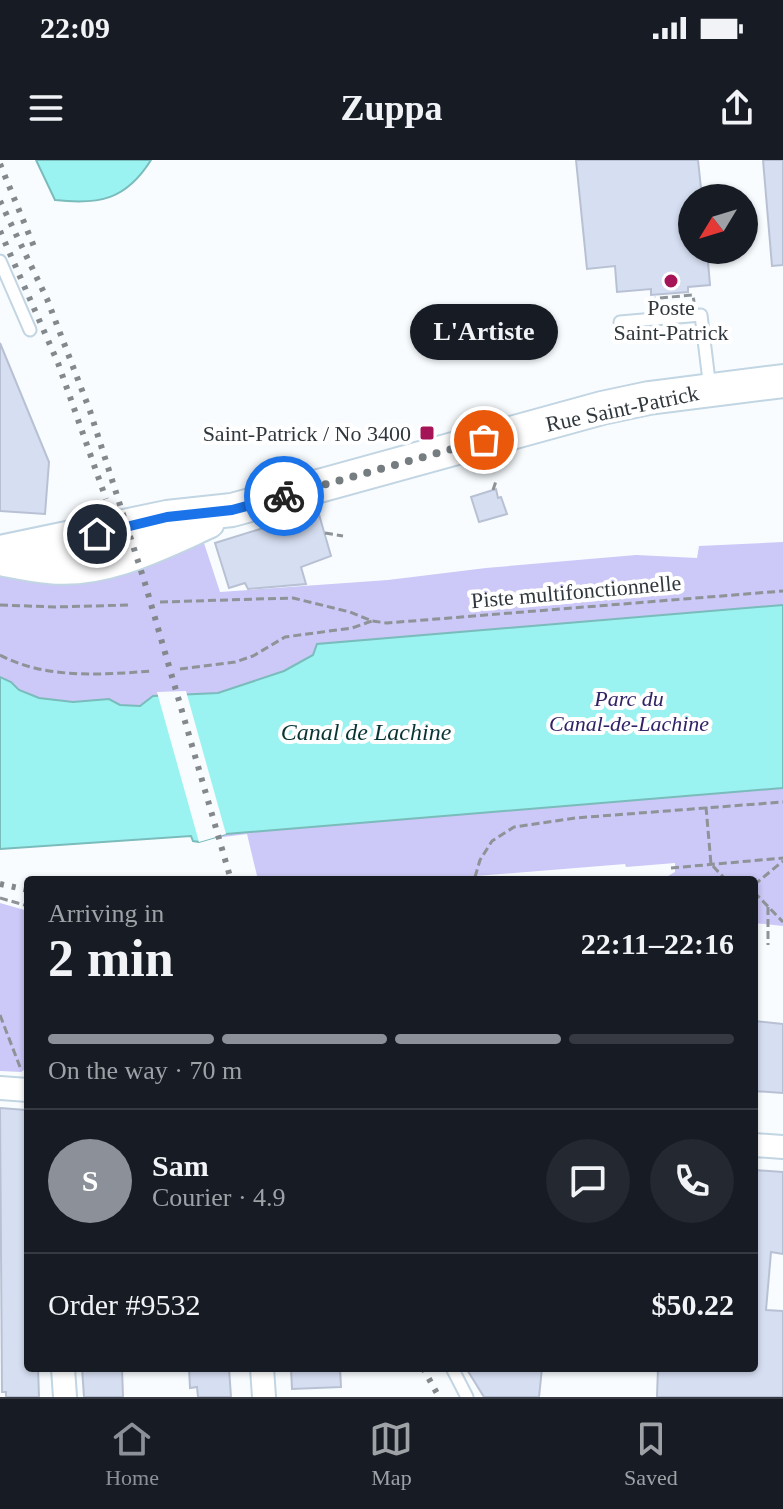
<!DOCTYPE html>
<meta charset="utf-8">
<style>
:root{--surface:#171b24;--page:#242831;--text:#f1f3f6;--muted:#9ea1a6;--line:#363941;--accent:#8c9099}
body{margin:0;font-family:Georgia,serif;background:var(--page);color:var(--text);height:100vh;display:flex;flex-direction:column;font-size:30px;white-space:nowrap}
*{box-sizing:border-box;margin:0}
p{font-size:26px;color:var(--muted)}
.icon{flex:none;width:44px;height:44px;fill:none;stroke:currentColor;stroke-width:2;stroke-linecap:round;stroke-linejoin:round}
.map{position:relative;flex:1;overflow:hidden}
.side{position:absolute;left:24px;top:716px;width:734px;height:496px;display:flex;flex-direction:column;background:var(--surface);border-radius:8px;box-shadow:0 2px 6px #0004}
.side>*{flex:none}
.needle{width:52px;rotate:232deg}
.controls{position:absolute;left:678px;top:24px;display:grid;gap:16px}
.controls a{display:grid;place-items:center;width:80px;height:80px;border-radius:50%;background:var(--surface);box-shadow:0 2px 6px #0004;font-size:40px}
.pin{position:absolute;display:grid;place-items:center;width:68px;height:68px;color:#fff;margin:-34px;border:4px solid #fff;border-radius:50%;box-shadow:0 2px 8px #0007}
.courier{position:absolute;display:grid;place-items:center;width:80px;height:80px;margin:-40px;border:6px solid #1a73e8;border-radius:50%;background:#fff;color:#222;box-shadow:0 2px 10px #0007}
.bubble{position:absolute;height:56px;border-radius:28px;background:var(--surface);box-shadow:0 2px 6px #0004;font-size:26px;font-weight:700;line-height:56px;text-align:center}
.headline em{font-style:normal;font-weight:700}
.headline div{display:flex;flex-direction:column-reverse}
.headline{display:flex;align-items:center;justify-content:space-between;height:136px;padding:0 24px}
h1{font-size:52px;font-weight:700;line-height:60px}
.bar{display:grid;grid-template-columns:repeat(4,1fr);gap:12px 8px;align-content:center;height:96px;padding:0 24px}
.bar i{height:10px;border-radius:6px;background:var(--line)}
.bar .selected{background:var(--accent)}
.bar p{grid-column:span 4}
.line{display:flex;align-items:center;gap:20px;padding:0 24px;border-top:2px solid var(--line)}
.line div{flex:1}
.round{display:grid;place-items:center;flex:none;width:84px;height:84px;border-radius:42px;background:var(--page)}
.status{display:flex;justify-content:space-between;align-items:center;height:56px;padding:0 40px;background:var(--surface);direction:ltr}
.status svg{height:22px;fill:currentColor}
header{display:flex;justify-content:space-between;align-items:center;height:104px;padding:0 24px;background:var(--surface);font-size:36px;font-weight:700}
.tabs{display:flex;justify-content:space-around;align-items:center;height:112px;border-top:2px solid var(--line);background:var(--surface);font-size:22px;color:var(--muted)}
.tabs a{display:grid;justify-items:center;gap:4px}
.tabs .selected{color:var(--accent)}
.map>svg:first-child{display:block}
.green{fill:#ccc8f7}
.water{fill:#9af3f1;stroke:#7abbbb;stroke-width:2}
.pier{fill:#f8fcff}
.building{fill:#d6dff2;stroke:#b8c1d4;stroke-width:2}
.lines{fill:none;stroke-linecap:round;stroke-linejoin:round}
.lane-casing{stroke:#c2d5e3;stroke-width:15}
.street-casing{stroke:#c2d5e3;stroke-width:26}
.secondary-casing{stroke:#c2d5e3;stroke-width:36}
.path{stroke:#8d9397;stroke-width:3;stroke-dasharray:8 4;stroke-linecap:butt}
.lane{stroke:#fff;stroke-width:11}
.street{stroke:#fff;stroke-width:22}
.secondary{stroke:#fff;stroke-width:32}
.rail{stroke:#82888c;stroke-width:6;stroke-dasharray:4 8;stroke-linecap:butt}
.done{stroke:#767d81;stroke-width:8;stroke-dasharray:0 14.4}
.route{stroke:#1a73e8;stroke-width:10}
.poi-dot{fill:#a41456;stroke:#fff;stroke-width:3}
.labels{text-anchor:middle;stroke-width:8;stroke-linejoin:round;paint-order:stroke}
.poi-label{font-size:22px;fill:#30383d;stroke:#fff}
.street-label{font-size:22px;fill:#30383d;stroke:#fff}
.park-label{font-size:22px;font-style:italic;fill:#322267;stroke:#fff}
.water-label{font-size:24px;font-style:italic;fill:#083534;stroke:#fff}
</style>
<div class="status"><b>22:09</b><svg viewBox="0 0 49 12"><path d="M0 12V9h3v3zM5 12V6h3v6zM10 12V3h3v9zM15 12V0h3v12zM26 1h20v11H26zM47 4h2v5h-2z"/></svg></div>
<header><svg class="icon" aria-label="menu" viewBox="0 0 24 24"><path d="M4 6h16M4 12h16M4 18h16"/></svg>Zuppa<svg class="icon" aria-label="share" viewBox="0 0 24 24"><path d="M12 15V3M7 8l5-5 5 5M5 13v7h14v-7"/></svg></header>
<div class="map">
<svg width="783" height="1237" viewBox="0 0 783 1237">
<rect width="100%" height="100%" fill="#f8fcff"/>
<path class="green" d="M203,380L220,432L388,420L486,408L636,395L697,398L699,386L783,382V766L754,763V720H661L675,712V703L626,707L625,704L426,720H258L247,674L193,681L191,676L0,689V414Z
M0,743L28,751L26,909L21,912L0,911Z"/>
<path class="water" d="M36,0H151C126,40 99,45 55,40Z
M783,445V628L226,674L199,682L193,681L191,676L0,689V517L11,522L19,530L39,538L73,542L109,539L120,545L140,546L153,536L218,533L284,511L313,495L317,484Z"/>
<path class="pier" d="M186,531L226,674L199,682L157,532Z"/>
<path class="building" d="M576,0H698L702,38H692V90H707L710,125L688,127V132L651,135V129L617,132L615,106L587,109Z
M763,0H783V105L772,106Z
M0,183L49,302L45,354L0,351Z
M496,329L498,338L501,337L507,354L479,362L471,337Z
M318,351L331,396L301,407L306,424L248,429L245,423L229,428L215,383Z
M754,861L783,864V933L754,931Z
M0,948L26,950L28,1208H38L39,1237H6V1232H2Z
M754,1010L783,1012V1094L771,1092L766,1150L783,1151V1237H657L658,1208H754Z
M82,1208H122L123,1237H84Z
M189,1208H229L231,1237H198L197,1227L190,1228Z
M291,1208H340L341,1227L292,1229Z
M466,1208H542L539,1237H484Z"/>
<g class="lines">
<g class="lane-casing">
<path id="lane" d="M0,101L30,170
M620,162L701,155L710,229
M452,1208L467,1237"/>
</g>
<g class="street-casing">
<path id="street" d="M0,928L28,930
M754,985L783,987
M63,1208L65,1237
M262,1208L264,1237"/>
</g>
<g class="secondary-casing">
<path id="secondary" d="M0,392L167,357L232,350L602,248L649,238L783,221
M0,399C16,402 33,406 49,407C104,413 159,384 208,362"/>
</g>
<path class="path" d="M648,139L693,135L694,142
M493,330L496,321
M325,373L343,376
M160,442L293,438L350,452L372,461L387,463L783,431
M0,445L55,447L130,445
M0,495C45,519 101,515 151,511
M180,509L235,502L253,496L285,477L352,468L372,461
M706,647L711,704L726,720
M671,708L783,698
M475,717L480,700L492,681L514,667L575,658L783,642
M730,720L736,718L743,720
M754,725L783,701
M754,732L783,762
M0,738L28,746
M768,747V785
M0,855L20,907"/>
<use href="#lane" class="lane"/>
<use href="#street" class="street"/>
<use href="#secondary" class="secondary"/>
<path class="rail" d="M0,4L35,89
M0,41L47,139L90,251L144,420L231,720
M0,71L58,203L106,339
M0,724L28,730
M423,1208L439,1237"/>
</g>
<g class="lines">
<path class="done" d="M284,336L484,280"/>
<path class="route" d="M97,374L167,357L232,350L284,336"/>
</g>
<g class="poi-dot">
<circle cx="671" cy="121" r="8"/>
<rect x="419" y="265" width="16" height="16" rx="4"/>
</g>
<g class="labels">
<g class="poi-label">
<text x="671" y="155">Poste<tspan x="671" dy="25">Saint-Patrick</tspan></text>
<text x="411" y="281" text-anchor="end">Saint-Patrick / No 3400</text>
</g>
<g class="street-label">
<text transform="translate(622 248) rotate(-12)" y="8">Rue Saint-Patrick</text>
<text transform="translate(576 431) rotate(-5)" y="8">Piste multifonctionnelle</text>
</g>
<g class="park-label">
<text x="629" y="546">Parc du<tspan x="629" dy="25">Canal-de-Lachine</tspan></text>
</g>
<g class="water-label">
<text x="366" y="580">Canal de Lachine</text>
</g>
</g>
</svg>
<div class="controls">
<a><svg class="needle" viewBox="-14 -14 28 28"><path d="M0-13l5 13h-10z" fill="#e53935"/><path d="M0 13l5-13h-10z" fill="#9ea1a6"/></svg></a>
</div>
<div class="pin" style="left:484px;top:280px;background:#ea580c"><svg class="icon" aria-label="bag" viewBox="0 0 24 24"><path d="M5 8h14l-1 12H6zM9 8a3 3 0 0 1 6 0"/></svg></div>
<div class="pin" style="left:97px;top:374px;background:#1f2937"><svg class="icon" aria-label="home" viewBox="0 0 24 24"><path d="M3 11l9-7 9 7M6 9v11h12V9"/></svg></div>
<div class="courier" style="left:284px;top:336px"><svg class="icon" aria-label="bike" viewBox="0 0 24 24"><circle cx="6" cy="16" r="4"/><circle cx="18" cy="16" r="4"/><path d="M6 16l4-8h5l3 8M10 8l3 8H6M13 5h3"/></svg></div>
<div class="bubble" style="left:410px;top:144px;width:148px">L'Artiste</div>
<section class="side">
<div class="headline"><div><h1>2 min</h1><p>Arriving in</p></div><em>22:11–22:16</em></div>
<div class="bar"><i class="selected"></i><i class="selected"></i><i class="selected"></i><i></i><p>On the way · 70 m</p></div>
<div class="line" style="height:144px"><b class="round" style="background:var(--accent);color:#fff">S</b><div><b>Sam</b><p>Courier · 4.9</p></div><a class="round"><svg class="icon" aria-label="chat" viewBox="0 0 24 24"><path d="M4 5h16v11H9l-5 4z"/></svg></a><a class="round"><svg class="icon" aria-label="phone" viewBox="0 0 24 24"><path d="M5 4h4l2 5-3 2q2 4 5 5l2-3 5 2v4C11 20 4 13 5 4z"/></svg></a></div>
<div class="line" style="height:104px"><div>Order #9532</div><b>$50.22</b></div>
</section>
</div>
<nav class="tabs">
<a class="selected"><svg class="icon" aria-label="home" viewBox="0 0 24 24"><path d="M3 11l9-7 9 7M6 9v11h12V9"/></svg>Home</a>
<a><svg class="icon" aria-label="map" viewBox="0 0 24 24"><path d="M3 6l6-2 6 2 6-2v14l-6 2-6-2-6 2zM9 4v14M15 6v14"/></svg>Map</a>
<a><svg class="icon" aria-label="saved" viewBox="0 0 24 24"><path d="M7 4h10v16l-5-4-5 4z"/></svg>Saved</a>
</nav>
